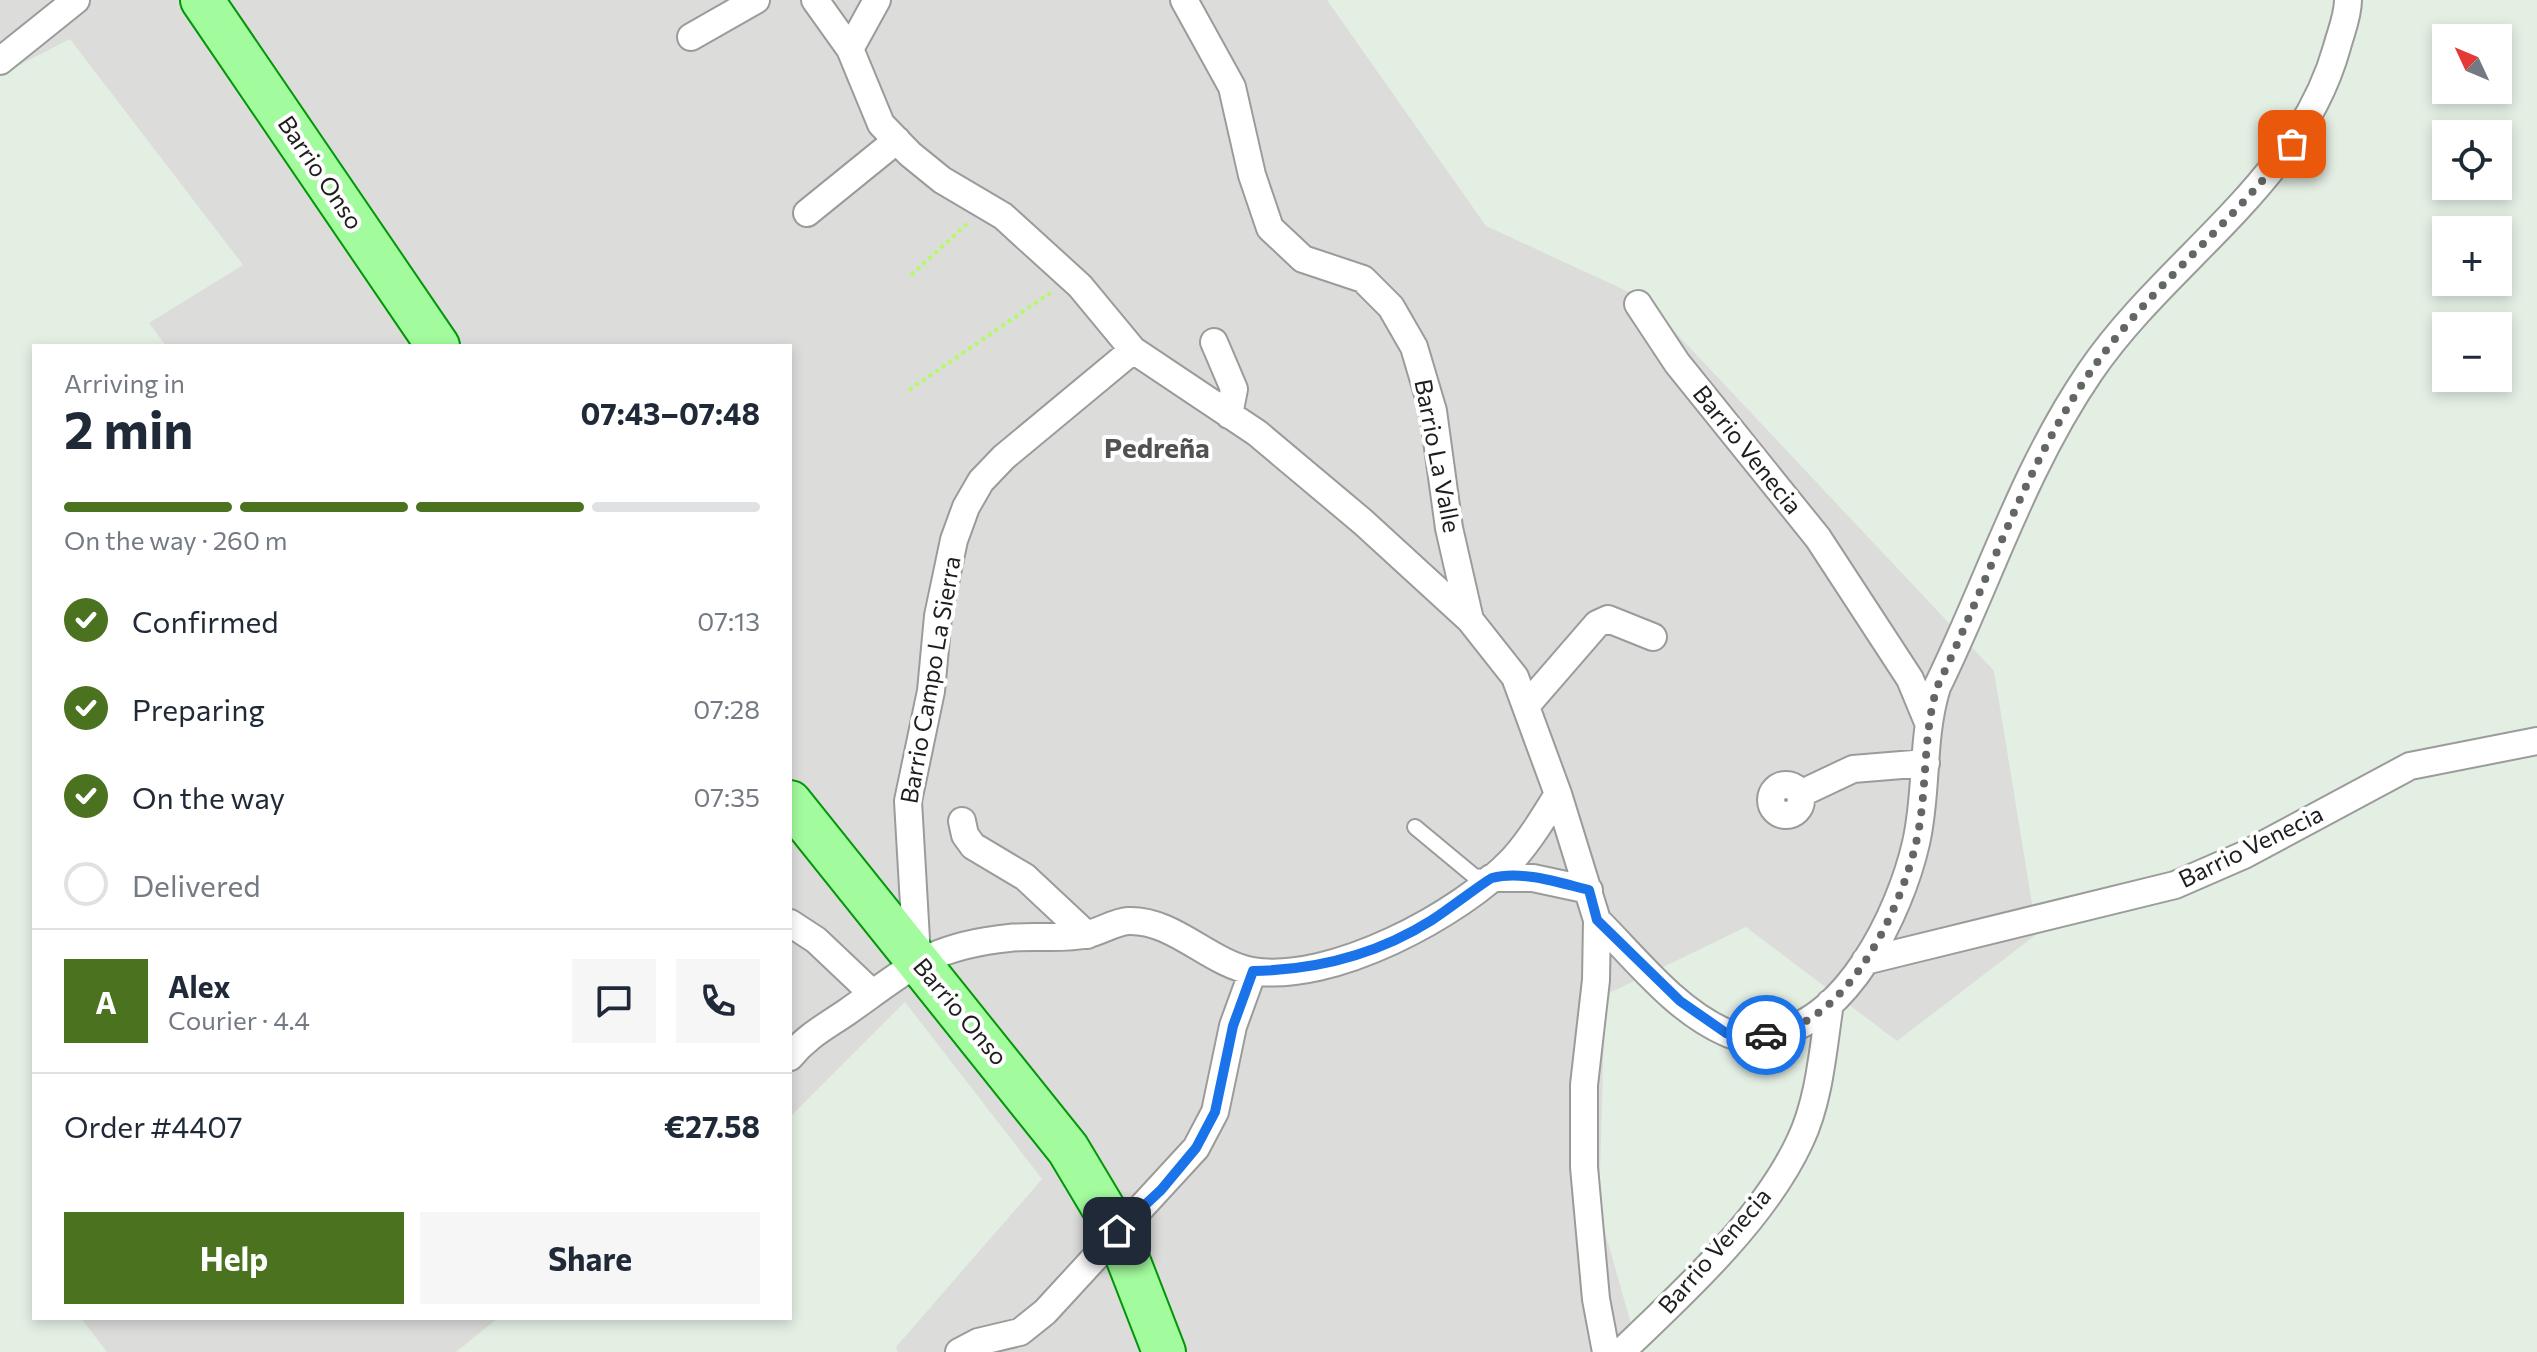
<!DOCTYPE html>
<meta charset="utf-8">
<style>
:root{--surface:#fff;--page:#f6f6f7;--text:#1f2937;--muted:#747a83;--line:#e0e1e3;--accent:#4a721f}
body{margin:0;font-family:Commissioner,sans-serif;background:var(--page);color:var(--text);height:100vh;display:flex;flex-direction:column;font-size:30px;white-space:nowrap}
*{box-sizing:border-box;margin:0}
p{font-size:26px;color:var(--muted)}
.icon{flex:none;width:44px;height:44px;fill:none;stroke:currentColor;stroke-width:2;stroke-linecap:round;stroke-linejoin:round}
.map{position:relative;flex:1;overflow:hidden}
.sheet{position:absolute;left:32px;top:344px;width:760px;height:976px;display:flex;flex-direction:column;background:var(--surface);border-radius:0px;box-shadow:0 4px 12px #0003}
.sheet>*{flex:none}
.needle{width:52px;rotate:314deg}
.tools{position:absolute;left:2432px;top:24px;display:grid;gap:16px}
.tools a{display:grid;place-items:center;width:80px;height:80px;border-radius:0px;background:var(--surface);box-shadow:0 4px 12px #0003;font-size:40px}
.pin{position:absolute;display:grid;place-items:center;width:68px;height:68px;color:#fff;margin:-34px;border-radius:16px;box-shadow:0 4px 12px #0006}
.courier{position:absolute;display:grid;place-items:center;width:80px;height:80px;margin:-40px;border:6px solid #1a73e8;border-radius:50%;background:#fff;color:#222;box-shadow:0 2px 10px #0007}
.overview em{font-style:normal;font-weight:700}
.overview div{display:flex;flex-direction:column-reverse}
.overview{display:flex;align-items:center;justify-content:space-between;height:136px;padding:0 32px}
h1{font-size:52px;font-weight:700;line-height:60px}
.bar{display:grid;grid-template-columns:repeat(4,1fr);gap:12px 8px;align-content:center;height:96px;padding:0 32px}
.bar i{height:10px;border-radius:6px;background:var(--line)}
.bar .selected{background:var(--accent)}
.bar p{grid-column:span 4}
.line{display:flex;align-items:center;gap:20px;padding:0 32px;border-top:2px solid var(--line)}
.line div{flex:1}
.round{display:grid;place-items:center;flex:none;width:84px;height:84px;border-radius:0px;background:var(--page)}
ol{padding:0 32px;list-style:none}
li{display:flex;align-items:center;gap:24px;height:88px}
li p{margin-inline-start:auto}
li .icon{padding:8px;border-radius:50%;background:var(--accent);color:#fff;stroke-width:4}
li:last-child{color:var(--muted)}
li i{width:44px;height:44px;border:4px solid var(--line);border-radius:50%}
.primary-button{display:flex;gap:16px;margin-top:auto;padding:16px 32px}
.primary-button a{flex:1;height:92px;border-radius:0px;background:var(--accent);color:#fff;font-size:32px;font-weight:700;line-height:92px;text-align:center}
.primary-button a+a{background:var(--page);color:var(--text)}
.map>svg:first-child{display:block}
.residential{fill:#dcdcdb}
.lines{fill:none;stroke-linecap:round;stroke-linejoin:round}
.service-casing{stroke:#9b9b9b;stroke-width:18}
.minor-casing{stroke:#9b9b9b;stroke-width:30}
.primary-casing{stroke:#019707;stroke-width:46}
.path{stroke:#b5f96b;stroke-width:4;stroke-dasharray:4 4;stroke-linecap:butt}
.service{stroke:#fff;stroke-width:14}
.minor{stroke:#fff;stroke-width:26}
.primary{stroke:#a2fb9d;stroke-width:42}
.done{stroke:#636763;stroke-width:8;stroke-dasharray:0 14.4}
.route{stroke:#1a73e8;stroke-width:10}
.labels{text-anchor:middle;stroke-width:8;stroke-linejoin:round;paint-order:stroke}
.street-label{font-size:24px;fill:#1e1e1e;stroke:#fff}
.quarter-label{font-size:28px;font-weight:bold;fill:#515151;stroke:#fff}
</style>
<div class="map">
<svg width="2537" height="1352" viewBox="0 0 2537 1352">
<rect width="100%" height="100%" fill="#e4efe4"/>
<path class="residential" d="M0,0H1327L1486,226L1644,299L1994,671L2037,934L1897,1041L1746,927L1605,995L1599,1211L1639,1352H898L896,1347L1042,1179L905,1002L790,1117V346H166L149,323L243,265L70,39L0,75Z
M81,1318H498L456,1352H107Z"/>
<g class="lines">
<g class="service-casing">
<path id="service" d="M1415,827L1474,876L1491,878"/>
</g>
<g class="minor-casing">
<path id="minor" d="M815,0L850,49L881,124L910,154L942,180L1003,216L1080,286L1133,350L1257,433L1363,522L1470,620L1515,677L1558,794L1597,920L1596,980L1584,1085V1167L1596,1299L1606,1352
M1184,0L1232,87L1252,175L1270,228L1303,259L1363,279L1391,307L1414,347L1433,411L1449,528L1470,620
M691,37L756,0
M850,49L877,0
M0,61L76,0
M807,213L897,140
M1638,304L1677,363L1818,538L1910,679L1927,720
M1214,342L1234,389L1229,415
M1526,706L1597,624L1608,619L1653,637
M1771 800a15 15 0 1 1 30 0a15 15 0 1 1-30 0Z
M1800,794L1853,769L1926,763
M962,821L965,835L973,846L1025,877L1087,935
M1491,878H1533L1589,890
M1597,920C1635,958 1675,1010 1725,1032C1738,1039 1752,1037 1767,1035C1846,1026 1900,913 1916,843C1928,791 1921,738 1937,687C1989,581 2023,470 2090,372C2167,259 2299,184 2337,47C2341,32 2348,16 2348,0
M790,923L816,940L872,993
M917,957L908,801L931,691L938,616L954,540L966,507L981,481L1004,457L1133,350
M1865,961L2175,885L2244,855L2410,766L2537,741
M790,1057C807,1036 825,1027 847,1012C908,969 930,946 1009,938C1035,935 1063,940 1088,934C1101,931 1115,922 1128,921C1173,919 1209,963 1252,971C1331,984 1460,915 1513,859C1530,840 1544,817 1558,794
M959,1352L978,1342L1020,1332L1045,1312L1196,1148L1215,1112L1233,1026L1253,971
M1621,1352C1683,1293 1764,1219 1800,1141C1820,1099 1823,1048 1830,1003"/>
</g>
<g class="primary-casing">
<path id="primary" d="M202,0L438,346
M790,802L1068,1149L1117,1231L1164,1352"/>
</g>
<path class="path" d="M911,275L969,222
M909,390L1053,291"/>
<use href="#service" class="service"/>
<use href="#minor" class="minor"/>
<use href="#primary" class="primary"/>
</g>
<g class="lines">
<path class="done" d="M1766,1035C1846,1026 1900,912 1916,843C1928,791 1922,738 1937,687C1989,581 2023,469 2091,371C2148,288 2232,225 2292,144"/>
<path class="route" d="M1117,1231L1161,1190L1196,1148L1215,1112L1233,1026L1253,971C1316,970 1378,954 1432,920C1442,914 1488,879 1492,878C1522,870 1560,883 1589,890L1597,920L1680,1001L1726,1033L1744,1037L1766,1035"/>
</g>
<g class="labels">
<g class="street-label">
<text transform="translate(320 173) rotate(56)" y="8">Barrio Onso</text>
<text transform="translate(1747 450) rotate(51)" y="8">Barrio Venecia</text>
<text transform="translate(1437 456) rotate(79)" y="8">Barrio La Valle</text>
<text transform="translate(931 680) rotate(-80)" y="8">Barrio Campo La Sierra</text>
<text transform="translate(2251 847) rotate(-26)" y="8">Barrio Venecia</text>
<text transform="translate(960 1012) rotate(50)" y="8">Barrio Onso</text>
<text transform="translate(1715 1251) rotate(-49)" y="8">Barrio Venecia</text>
</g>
<g class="quarter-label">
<text x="1157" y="458">Pedreña</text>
</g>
</g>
</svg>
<div class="tools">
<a><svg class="needle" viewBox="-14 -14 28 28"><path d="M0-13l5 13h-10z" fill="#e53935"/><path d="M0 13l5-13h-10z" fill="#747a83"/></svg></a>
<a><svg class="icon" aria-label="locate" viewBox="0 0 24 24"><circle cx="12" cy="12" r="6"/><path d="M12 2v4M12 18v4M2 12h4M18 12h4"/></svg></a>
<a>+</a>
<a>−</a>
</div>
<div class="pin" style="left:2292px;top:144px;background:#ea580c"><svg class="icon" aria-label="bag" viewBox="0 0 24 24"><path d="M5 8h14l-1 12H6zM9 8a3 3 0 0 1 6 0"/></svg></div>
<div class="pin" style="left:1117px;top:1231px;background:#1f2937"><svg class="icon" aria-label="home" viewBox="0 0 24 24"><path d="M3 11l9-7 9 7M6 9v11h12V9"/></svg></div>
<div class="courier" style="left:1766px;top:1035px"><svg class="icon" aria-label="car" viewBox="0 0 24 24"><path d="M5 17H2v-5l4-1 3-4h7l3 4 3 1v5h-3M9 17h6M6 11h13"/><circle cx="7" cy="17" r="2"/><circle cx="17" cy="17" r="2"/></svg></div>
<section class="sheet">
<div class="overview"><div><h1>2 min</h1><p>Arriving in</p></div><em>07:43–07:48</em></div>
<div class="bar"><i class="selected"></i><i class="selected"></i><i class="selected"></i><i></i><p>On the way · 260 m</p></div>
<ol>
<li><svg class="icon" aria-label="check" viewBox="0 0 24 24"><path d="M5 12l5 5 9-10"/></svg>Confirmed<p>07:13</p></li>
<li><svg class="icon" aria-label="check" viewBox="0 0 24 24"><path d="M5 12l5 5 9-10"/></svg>Preparing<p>07:28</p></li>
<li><svg class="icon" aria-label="check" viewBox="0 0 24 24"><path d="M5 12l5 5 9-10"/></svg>On the way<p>07:35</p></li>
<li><i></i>Delivered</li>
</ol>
<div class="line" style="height:144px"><b class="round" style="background:var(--accent);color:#fff">A</b><div><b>Alex</b><p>Courier · 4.4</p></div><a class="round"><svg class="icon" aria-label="chat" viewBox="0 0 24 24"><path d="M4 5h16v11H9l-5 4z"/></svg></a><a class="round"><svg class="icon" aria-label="phone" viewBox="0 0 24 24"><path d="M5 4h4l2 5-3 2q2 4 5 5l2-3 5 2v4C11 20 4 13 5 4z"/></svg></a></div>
<div class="line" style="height:104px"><div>Order #4407</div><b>€27.58</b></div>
<div class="primary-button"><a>Help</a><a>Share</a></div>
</section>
</div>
